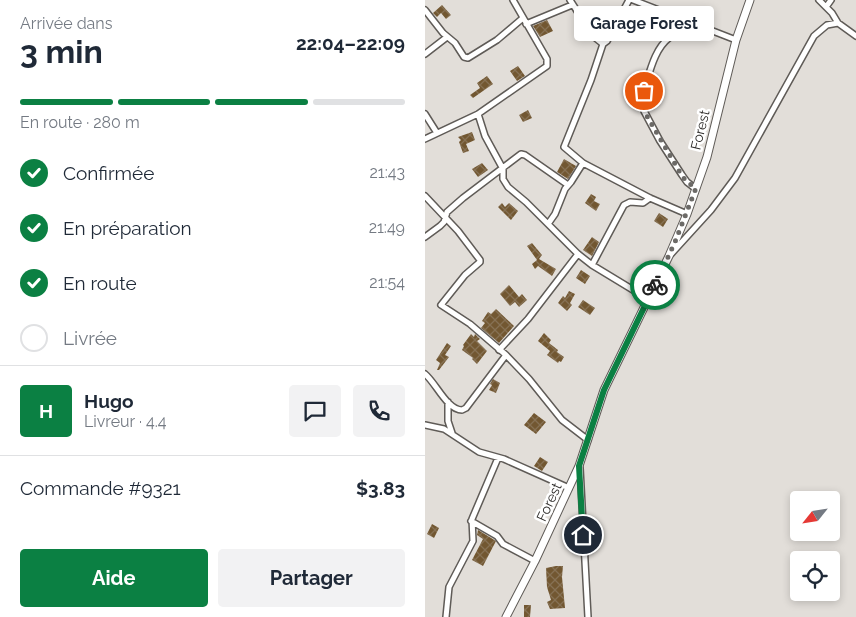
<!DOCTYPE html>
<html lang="fr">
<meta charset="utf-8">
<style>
:root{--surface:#fff;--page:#f2f2f3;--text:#1f2937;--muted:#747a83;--line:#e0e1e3;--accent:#0b8043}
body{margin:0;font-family:Raleway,sans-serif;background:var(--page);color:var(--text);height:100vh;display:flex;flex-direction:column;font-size:19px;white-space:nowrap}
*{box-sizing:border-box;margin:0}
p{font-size:16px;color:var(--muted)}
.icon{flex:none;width:28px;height:28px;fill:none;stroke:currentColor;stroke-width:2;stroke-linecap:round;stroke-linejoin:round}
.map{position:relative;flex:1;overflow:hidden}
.drawer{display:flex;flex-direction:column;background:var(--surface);width:425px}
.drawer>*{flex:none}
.needle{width:32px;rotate:240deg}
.tools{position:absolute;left:365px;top:491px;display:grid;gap:10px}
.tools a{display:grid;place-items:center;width:50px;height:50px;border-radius:5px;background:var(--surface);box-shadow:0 2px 8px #0003;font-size:25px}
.pin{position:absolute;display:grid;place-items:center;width:42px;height:42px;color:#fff;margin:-21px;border:2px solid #fff;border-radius:50%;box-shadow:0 1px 5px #0007}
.courier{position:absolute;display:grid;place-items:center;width:50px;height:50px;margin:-25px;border:4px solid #0b8043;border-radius:50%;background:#fff;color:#222;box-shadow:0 1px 6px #0007}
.bubble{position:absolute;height:35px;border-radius:5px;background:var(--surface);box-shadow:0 2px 8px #0003;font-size:16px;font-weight:700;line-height:35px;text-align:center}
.headline em{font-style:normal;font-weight:700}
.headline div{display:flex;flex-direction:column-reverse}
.headline{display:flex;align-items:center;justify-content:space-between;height:85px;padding:0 20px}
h1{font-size:32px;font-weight:700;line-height:38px}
.bar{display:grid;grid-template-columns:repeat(4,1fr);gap:8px 5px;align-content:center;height:60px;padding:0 20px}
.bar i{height:6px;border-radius:4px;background:var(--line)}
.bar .active{background:var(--accent)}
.bar p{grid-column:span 4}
.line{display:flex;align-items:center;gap:12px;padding:0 20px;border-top:1px solid var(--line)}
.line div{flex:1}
.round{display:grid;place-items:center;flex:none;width:52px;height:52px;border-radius:5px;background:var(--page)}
ol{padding:0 20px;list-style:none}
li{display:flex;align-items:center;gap:15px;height:55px}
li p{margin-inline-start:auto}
li .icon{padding:5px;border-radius:50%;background:var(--accent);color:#fff;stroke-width:4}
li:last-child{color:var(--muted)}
li i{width:28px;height:28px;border:2px solid var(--line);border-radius:50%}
.action{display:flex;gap:10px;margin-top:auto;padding:10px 20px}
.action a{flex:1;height:58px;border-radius:5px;background:var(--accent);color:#fff;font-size:20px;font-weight:700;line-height:58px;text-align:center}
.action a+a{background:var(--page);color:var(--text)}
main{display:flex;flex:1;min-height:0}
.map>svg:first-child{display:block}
.building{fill:url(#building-cross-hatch)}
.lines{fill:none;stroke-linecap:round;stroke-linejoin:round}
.street-casing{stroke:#5f5b57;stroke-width:8}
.secondary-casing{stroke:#5f5b57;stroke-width:9}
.street{stroke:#fff;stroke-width:5}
.secondary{stroke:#fff;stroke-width:7}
.done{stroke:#6c6a67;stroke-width:5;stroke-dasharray:0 9}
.route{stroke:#0b8043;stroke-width:6}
.labels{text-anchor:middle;stroke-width:5;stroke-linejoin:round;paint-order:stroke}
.street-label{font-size:14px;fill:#2d2b29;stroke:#fff}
</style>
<main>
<section class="drawer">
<div class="headline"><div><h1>3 min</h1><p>Arrivée dans</p></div><em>22:04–22:09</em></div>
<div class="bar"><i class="active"></i><i class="active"></i><i class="active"></i><i></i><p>En route · 280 m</p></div>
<ol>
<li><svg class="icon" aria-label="check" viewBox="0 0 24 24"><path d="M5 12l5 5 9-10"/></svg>Confirmée<p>21:43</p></li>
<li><svg class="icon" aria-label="check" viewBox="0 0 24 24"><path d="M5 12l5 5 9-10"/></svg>En préparation<p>21:49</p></li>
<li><svg class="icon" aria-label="check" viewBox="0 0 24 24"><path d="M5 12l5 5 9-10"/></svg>En route<p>21:54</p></li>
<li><i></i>Livrée</li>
</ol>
<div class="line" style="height:90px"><b class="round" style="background:var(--accent);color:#fff">H</b><div><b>Hugo</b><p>Livreur · 4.4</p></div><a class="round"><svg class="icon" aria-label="chat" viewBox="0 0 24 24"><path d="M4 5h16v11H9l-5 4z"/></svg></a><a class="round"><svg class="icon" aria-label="phone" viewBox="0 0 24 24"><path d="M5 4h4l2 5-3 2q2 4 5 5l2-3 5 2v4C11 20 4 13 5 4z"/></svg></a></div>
<div class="line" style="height:65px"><div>Commande #9321</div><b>$3.83</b></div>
<div class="action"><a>Aide</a><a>Partager</a></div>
</section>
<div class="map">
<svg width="431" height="617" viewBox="0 0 431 617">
<defs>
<pattern id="building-cross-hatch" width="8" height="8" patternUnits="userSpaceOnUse" patternTransform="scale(1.25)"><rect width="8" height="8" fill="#725731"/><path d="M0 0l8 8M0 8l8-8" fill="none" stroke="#867154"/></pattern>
</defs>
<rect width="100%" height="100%" fill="#e2ded9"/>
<path class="building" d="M17,5L26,15L21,19L16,13L12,17L8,13Z
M122,20L128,31L115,37L108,26Z
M93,66L100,76L92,81L85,71Z
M62,76L68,84L48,98L45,95L55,88L52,83Z
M103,110L107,118L98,122L94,115Z
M47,132L50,140L41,144L44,151L38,153L34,142L36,140L33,137Z
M139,159L151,166L143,179L132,172Z
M57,163L63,170L53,177L47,169Z
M166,194L171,197L169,201L175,204L171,211L160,203Z
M77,203L80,207L84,203L93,211L86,220L73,207Z
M234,213L243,219L238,227L229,221Z
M167,237L174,242L167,256L158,250Z
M107,243L117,255L114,259L131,269L127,276L113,266L110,269L107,264L112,260L102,246Z
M156,270L165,276L160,284L151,278Z
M84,285L94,297L97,294L102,300L94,307L90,302L85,306L75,294Z
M144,291L150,294L145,303L147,305L142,311L133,303L138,296L140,298Z
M158,300L170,308L165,315L153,307Z
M71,309L89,326L74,343L56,328L60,323L57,321L63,312L66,314Z
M119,333L126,340L124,343L133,350L132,352L139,357L136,362L134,361L133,363L122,355L125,351L113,341Z
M46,334L49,337L50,334L55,339L52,341L62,351L52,364L47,359L48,358L37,350L39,346L38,345Z
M22,343L26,346L20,355L24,357L14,370H12L15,363L11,360Z
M68,379L75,383L71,393L64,390L67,385L65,384Z
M109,413L121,422L111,434L99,425Z
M115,457L123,462L117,471L109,466Z
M7,524L14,528L9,538L2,534Z
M53,530L71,541L58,566L47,560L58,539L52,535Z
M131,566H138L137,577L140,608L125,609L122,602L126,600L122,587L121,568Z
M99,605H106L105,617H99Z"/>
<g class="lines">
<g class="street-casing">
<path id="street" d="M145,0L168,36L178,44
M204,0L182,41L178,44L166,80L139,147L158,163L225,198L262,214
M208,0L311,40
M394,0L407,13L413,23
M401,7L406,0
M0,10L18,33L30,43L39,57L43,58L72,40L98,18
M101,24L147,5
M268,24C260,30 251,32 244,38C228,50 224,77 217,95L219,111L235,141L257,175L262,182L271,189
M0,54L22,37
M0,114L12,133
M53,114L60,136L78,169V179L83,187L101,202L153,254L167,265L223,299
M0,139L53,114L122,66V59L88,0
M0,196L33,231L55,260V262L40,275L16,305L45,324L81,355L104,379L137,420L163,440
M123,224L130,214L140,189L146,182L158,163
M0,237L15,226L19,222L22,212L38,198L96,154L100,155L143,185
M246,254L286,210L310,178L389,36L402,25L413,23L431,36
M167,265L199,205L205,202L218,203L225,198
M74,350L103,319L153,254
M0,374C11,383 22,410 37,410L41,408L81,355
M23,402V421L27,433
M0,425L19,429L54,452L79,459L144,488
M155,468L163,617
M46,521L72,536L78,544L110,561
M21,617L24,587L48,541L47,519L73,458"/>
</g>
<g class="secondary-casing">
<path id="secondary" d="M81,617L110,561L154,466L179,390L244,256L262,214L282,157L311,40L325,0"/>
</g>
<use href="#street" class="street"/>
<use href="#secondary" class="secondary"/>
</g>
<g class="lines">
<path class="done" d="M219,91L217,100L219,111L257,176L262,182L271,188L250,242L230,285"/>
<path class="route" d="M158,535L154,466L179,390L230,285"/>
</g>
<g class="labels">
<g class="street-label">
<text transform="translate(275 130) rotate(-76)" y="5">Forest</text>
<text transform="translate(124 502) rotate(-65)" y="5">Forest</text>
</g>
</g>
</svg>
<div class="tools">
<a><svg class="needle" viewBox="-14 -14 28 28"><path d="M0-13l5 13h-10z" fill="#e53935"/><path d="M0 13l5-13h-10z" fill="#747a83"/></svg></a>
<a><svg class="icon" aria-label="locate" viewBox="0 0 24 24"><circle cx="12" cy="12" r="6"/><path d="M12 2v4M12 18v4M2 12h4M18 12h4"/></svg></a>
</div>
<div class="pin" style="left:219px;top:91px;background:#ea580c"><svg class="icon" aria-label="bag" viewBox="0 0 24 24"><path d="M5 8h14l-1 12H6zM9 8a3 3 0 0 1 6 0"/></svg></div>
<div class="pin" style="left:158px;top:535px;background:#1f2937"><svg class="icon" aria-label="home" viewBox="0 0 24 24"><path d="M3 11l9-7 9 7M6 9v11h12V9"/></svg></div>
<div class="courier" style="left:230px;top:285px"><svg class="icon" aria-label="bike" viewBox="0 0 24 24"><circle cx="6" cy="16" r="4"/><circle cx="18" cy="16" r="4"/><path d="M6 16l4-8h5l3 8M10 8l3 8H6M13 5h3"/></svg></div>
<div class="bubble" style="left:149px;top:6px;width:140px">Garage Forest</div>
</div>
</main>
